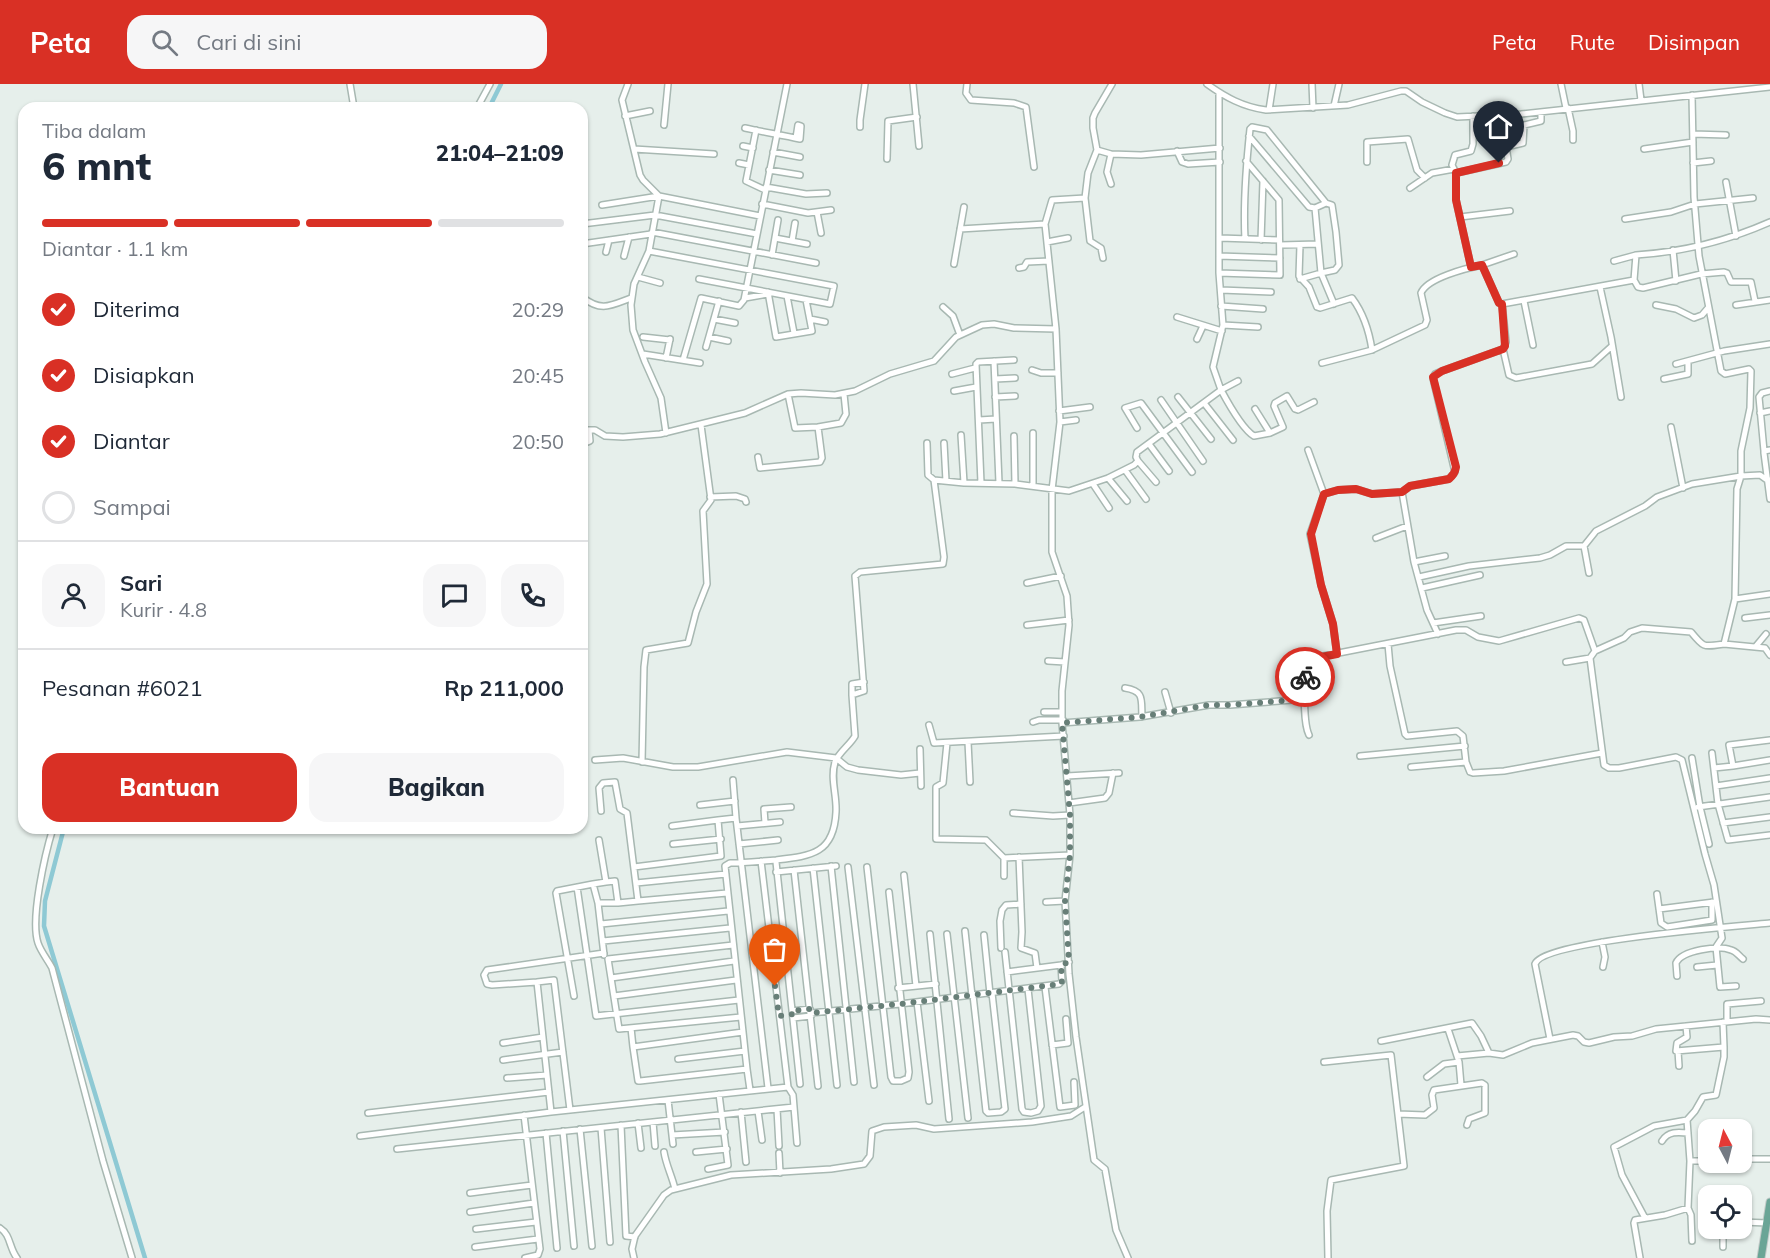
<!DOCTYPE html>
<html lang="id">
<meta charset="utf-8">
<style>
:root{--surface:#fff;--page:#f6f6f7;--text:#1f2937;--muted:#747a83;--line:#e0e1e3;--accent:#d93025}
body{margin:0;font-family:Mulish,sans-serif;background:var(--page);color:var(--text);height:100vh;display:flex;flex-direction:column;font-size:22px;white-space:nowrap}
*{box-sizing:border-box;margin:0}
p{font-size:20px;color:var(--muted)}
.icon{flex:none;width:33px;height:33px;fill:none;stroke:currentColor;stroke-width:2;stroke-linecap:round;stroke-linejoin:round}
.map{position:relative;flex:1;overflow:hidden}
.sheet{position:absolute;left:18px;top:18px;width:570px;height:732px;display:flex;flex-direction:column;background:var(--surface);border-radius:18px;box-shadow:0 2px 4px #0004}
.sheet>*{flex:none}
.needle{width:39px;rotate:353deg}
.buttons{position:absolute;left:1698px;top:1035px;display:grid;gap:12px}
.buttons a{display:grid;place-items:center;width:54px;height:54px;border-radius:12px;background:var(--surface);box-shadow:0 2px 4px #0004;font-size:30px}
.pin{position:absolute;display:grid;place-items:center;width:51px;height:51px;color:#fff;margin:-62px -26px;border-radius:50% 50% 50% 0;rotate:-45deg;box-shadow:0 0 6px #0007}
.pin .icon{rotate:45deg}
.courier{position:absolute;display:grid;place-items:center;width:60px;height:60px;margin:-30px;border:4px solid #d93025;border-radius:50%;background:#fff;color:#222;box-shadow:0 2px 8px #0007}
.headline em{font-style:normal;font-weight:800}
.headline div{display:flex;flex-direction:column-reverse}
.headline{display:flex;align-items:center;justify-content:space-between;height:102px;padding:0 24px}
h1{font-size:39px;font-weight:800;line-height:45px}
.bar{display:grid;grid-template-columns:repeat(4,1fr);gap:9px 6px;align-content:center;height:72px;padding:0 24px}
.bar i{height:8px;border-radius:4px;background:var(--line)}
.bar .selected{background:var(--accent)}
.bar p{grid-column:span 4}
.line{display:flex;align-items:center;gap:15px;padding:0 24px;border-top:2px solid var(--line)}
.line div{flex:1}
.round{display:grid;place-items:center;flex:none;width:63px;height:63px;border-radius:18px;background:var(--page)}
ol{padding:0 24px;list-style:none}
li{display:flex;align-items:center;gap:18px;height:66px}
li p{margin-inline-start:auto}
li .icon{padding:6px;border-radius:50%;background:var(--accent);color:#fff;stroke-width:4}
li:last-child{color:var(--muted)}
li i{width:33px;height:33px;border:3px solid var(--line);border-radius:50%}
.action{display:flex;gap:12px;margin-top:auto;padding:12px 24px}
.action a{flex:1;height:69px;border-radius:18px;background:var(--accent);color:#fff;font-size:24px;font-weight:800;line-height:69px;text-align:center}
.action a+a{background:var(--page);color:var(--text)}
header{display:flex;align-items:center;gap:36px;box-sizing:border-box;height:84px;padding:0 30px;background:var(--accent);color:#fff}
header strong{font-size:28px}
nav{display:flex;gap:33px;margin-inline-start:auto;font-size:21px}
.search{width:420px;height:54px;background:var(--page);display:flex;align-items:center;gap:15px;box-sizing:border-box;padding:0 21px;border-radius:18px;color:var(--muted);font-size:22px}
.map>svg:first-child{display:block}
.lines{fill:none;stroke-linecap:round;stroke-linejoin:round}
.canal{stroke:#8ec9d4;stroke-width:4.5}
.minor-casing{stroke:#a8b8b2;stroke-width:8}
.major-casing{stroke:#c2cac8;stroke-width:9}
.minor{stroke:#fff;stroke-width:5}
.major{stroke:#6aa596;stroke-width:7}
.done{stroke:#687f78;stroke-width:6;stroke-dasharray:0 10.8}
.route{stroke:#d93025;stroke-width:8}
</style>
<header>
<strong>Peta</strong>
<div class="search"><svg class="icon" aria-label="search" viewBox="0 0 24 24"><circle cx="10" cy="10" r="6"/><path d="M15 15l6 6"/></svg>Cari di sini</div>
<nav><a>Peta</a><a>Rute</a><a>Disimpan</a></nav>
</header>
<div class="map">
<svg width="1770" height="1174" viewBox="0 0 1770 1174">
<rect width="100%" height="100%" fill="#e6efeb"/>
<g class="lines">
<path class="canal" d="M489,24L501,0
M64,744L45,817L44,842L145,1174"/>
<g class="minor-casing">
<path id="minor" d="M350,0L354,24
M628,0L622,16L640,91L643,96L659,112L649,167L634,200L631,221L633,246L645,278L661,314L666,349
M913,0L919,62
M967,0L966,9L971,16L1014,19L1026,23L1034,83
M1112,0L1095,29L1093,34V44L1097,66L1088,89L1085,114L1052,116L1045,140L1056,245L1060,338L1052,406V468L1067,512L1069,541L1062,607V639L1070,731V771L1065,817L1069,890L1076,953L1094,1076L1105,1085L1116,1146L1128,1174
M1207,0C1225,13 1243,23 1266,26L1348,21L1401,7H1406L1422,18L1445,29L1457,33L1521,30L1770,3
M1312,0L1313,24
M1561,0L1566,24
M1639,0L1641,16
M1692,11L1694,113L1699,172L1721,287L1725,290L1749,285L1751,287L1750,324L1741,367V392L1760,391L1767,396H1770
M1334,22L1339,0
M477,24L490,0
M1568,24L1573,47V56
M1269,26L1273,0
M625,32L650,27
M664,41L668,0
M860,43V36L865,0
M745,44C763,48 782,51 800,55L801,42L798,41L796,54
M756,46L746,97L765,106
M1693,50L1726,51
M1249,52L1309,123L1315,124L1326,119L1332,121L1336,148L1339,181L1335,186L1321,189L1315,124
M743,62L753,64
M634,65L714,70
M1644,65L1693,58
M1097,66L1111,70L1141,71L1220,64
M1177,67L1182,78L1188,80L1220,78
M773,68L800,73
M1111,70L1107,88L1111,100
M887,75L888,37L917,33
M1367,78V58L1408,55L1417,86L1425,94
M739,79L749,81
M1693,79L1711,77
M769,86L800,91
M1456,89L1506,78L1508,75L1506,63L1523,59L1524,41L1541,37V28
M1726,98L1736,152
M766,103L806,110L827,109
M1410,104L1432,89L1454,85
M1085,114L1090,157L1101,164L1103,174
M762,120L808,129L831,126
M602,121L659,112L760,132
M817,128L821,149
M1460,133L1510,127
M1625,135L1671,128L1695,120L1753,114
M582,140L655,131L757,150
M960,145L1045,140
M652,148L816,179
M775,154L807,160
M1220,154L1279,156
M1245,155C1243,118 1246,82 1250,45L1252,43L1267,46L1326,119
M1261,156L1263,97
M792,157L795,139
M1047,158L1068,154
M582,160L651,150
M1280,161L1318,160
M1300,161L1299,192L1309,203L1317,223L1320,224L1352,214C1364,230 1369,246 1372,266
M1673,166L1676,197
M649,167L834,202L830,220L699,195
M606,168L609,156
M772,171L778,136
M624,172L629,153
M1219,172L1280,174
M1614,177L1636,171
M954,180L964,123
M1482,181L1514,170
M1471,183L1456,116V89L1452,81L1455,71L1471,67L1473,60V32
M1019,184L1024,183L1027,178L1049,177
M1219,189L1280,191L1279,116L1246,77
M638,193L660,199
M1300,195L1321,189L1334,220
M1634,196L1638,203L1643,204L1701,190L1724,188L1727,189L1731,198H1751L1755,217
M1600,203L1611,253L1621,313
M1221,206L1271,208
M768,208L776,253L812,247L806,216
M787,212L794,249
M582,213C601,228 610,222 631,214
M745,214L768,210
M1524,217L1533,261
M1502,220L1634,196L1636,171C1683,168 1727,157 1770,138
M1656,221L1676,225L1694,234L1702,231L1708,224
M1736,221L1770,216
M1221,222L1263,225
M943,223L953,232L960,251
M1177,233L1222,247
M714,235L735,239
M810,235L825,238
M1223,241L1258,243
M643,253L670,256
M709,253L728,257
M1197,255L1203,242
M706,263L719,217
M1503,265L1509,291L1516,294L1592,280L1612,262
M643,270L700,279
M666,274L670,255
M683,276L701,214L739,222L744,216L787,0
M994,277L999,399
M1322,279L1372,266L1425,241L1427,236L1421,209C1427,194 1467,184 1482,181L1499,219L1502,220L1506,258L1503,265L1442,287L1435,290L1433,294L1455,388L1449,395L1410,402L1402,408L1414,478L1427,526L1438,550
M1676,280L1724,267L1770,260
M1032,286L1041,289H1058
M952,290L975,284
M995,295L1015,294
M1664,295L1688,290V278
M1238,297L1221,306C1228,319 1242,345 1254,352L1270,349L1283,343L1274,322L1275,319L1287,312L1295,325L1298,326L1314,318
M954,307L976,303
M788,310L795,344L818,343
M995,313L1015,312
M1178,313L1211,355
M1161,316L1203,377
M1204,319L1233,356
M1255,325L1270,349
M1059,327L1090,323
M1760,329L1770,327
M979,336L996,335
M1060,338L1076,336
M1671,343L1683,404
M1137,344L1125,324L1141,319L1192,388
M582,346H595L605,352L623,353L660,350L745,329L788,310L801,309L835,311L855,307L890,290L934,277L956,253L982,241L994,240L1014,244L1056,245
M961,351L964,399
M1014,352L1015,400
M585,359L590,357L589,346
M927,359L928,391L934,396
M944,359L946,397
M1149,360L1169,387
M1308,366L1324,410
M1770,366L1764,367V369L1770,415
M1764,367L1759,313L1762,309L1770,307
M758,373L760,384L820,378L822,374L818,343L841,339L846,330L844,310
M1138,377L1156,398
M1125,386L1146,415
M1741,392L1737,405L1735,515L1724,560L1765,564L1770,571
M1108,394L1127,417
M981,399L976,280L978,278L1014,276
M1093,400L1109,424
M1033,402V349
M710,413L736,412L745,415L746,418
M1376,454L1407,442
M1584,462L1589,489
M1414,478L1445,472
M1419,493L1469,482L1540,474L1550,471L1566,462H1584L1596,447L1645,422L1657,413L1692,400L1741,392
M1027,499L1061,492
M1422,504L1480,491
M1735,515L1770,510
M1745,534L1770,531
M1433,539L1481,532
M1027,541L1069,536
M1388,560L1390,582L1405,650L1407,652L1457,647L1463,652L1466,678L1411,683
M1756,562L1766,550
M1595,567L1624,554L1630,548L1642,544L1691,548C1704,564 1703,563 1724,560
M1337,570L1333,540L1321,501L1310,450L1324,410L1338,406L1356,405L1372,410L1402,408
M1048,577L1065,578
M1566,578L1590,574
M1125,604C1145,607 1141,616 1142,633
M1165,608L1171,629
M852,611V600L864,598
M1044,628H1062
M1033,638L1039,636H1063
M1062,639L1140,633L1209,621H1230L1306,615
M929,641L934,659L1064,652
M1309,651C1302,637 1305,596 1305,580L1308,575L1456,546H1466L1478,553L1499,557L1579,534L1584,536L1595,567L1590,574L1604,681L1609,684H1619L1676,673L1682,676L1705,770L1714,801L1722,854L1716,863L1720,903L1736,902
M1770,656L1729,661L1733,682L1770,676
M968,658L970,698
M947,659L943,699L936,703V755L986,756L1004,774
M920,665L921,702
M1712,669L1718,720L1728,756L1770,751
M1360,672L1465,662
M1692,674L1700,723L1709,760
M595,676L623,674L673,683H698L787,668L836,674L847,683L858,686L901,691L920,689
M642,678L644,583L646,566L688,559L696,528L707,500L703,427L711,416L701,341
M1466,678L1470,688L1473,689L1504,687L1602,669
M1714,684L1733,682
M1067,692L1119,689
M733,696L736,734
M1716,702L1770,694
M1069,719L1105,714L1109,709L1113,689
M700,721L735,717
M1698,723L1770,713
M1013,729L1053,732L1070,731
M718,736L736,734L768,1004
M765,739L764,725L791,723
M1723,739L1770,733
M737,742L780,738
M53,744C45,770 30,835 38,859C41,868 48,876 52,884L103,1077L132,1174
M599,756L606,798L593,800L598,819H618L638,817L627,729L620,725L615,698L603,699L599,704L601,727
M673,760L721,755
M739,760L778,756
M1019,773L1022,848L1021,864L1035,869L1037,884
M761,777L788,1003L793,1011L797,1059
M776,778L800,1000
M831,782L854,998
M634,783L721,772L718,736L672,742
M848,783L874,1001
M867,783L891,993L893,997H901L908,994L909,988L889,808
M813,784L837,1001
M794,786L818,1002
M776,788L836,782
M904,791L916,902
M1004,792V774L1070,771
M606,798L615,797L618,819
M636,799L726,790
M577,803L596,932L739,916
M1657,810L1661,839L1667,843L1712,836V818
M638,817L727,809
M1046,818L1065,817
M598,819L604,871
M1659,825L1714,818
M601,840L728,827
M965,847L972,912
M930,850L949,1035
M947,850L968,1034
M984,851L990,910
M603,857L730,844
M1602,858L1605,873L1603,883
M733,861L608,875L619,945L741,933
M1001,864L1000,837L1002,826L1006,821L1021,820
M1005,868L1022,1025L1024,1028L1031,1029L1038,1027L1041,1022L1028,905
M1697,883L1717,881
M1007,888L1061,881
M1677,892L1676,879C1682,866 1719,861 1731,866C1736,867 1739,872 1743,875
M611,894L734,877
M537,898L492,901L487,900L484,891L487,886L604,869
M1045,903L1060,1023L1075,1021L1074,998
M898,904L936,900
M973,911L986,1027L988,1029L1001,1028L1005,1025L992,909
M574,912L556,809L557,807L593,800
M614,912L736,896
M917,918L929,1017
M792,927L810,925
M811,929L900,920L1059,900L1062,897L1061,881L1069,878
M793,934L811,932
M1727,938V920L1761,917
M1686,942L1687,953L1677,959L1676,967L1724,963L1723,938
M631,944L633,963L743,948L725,782L730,779C746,779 761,777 776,776C811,772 834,770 836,728C837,711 830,695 835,678C839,668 850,661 855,652L852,611L864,607L855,492L860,488L943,480L944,473L934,396L964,399L1015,400L1069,407L1108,394L1134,381L1138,377L1136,373L1137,368L1221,306L1213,283L1223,241L1219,189V9
M1448,945L1459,978L1461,1001
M1550,955L1535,880C1542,857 1739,842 1770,839
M1381,957L1472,939L1481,952L1489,969
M503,959L543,953
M1052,961L1068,959L1066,935
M633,963L638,997H640L747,985L745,967
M1678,967L1679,982
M1457,972L1489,969L1503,971L1532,959L1573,951L1578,952L1584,958L1589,959L1614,953L1632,952L1656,945L1756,935L1770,936
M678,975L745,967L743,948
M503,976L563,968
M1324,978L1391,971L1404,1082L1331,1096L1327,1127L1328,1174
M747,985L750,1006
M1427,993L1444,980L1459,978
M507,994L547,991
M668,1016L673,1060
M777,1025L779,1062
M758,1027L762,1056
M551,1028L537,898L554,896L570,1026
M741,1028L746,1078
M368,1029L549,1008
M1398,1030L1425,1031L1434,1024L1432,1011L1434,1006L1482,999L1485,1001V1029L1469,1035L1467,1041
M524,1031L540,1165L538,1171L525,1174
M653,1038L655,1062
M638,1039L641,1064
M621,1041L626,1152L635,1153
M601,1044L610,1158
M580,1045L592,1162
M563,1047L574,1162
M546,1049L557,1164
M672,1051L725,1048
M360,1052L551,1028L788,1003
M1662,1057C1668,1047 1678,1048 1688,1049
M397,1065L794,1023
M664,1068C666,1081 672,1092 675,1105
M696,1068L727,1065
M779,1069L780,1089
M1742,1075H1770
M1690,1077H1708
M708,1085L728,1081L719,1010
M470,1109L532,1101
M470,1128L534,1119
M1645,1134L1622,1091L1614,1063L1654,1042L1687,1036
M1742,1138L1768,1139
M0,1144C11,1151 9,1164 17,1174
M1723,1144V1163
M476,1145L536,1138
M1692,1157L1691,1131L1688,1124L1690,1077L1687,1036L1695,1027L1703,1013L1716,1011L1724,973V963
M475,1163L538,1155
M634,1174L632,1165L635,1152L664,1111L671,1106L731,1091L831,1085L864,1080L870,1072L872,1047L884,1043L916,1041L934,1045L1032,1038L1071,1032L1085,1023
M1640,1174L1634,1139L1635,1136L1665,1131L1688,1124"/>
</g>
<g class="major-casing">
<path id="major" d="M1761,1174L1770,1118"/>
</g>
<use href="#minor" class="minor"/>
<use href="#major" class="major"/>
</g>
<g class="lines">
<path class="done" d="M775,902L779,932L793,930L792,927L810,925L811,929L900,920L1061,900L1062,897L1061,881L1069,878L1065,817L1070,771V731L1062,639L1140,633L1209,621H1230L1306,615L1305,593"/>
<path class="route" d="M1305,593L1306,576L1337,570L1333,540L1321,501L1311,450L1324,410L1338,406L1356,405L1372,410L1402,408L1410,402L1449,395C1453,391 1455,389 1456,383L1433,293L1442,287L1503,265L1505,262L1502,220L1499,219L1482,181L1471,183L1456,116V89L1499,79"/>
</g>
</svg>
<div class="buttons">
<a><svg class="needle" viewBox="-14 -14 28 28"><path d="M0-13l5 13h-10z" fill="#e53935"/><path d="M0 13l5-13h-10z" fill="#747a83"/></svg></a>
<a><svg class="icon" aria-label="locate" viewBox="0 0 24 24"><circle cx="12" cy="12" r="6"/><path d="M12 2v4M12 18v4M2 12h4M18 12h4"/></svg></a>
</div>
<div class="pin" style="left:775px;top:902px;background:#ea580c"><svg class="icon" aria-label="bag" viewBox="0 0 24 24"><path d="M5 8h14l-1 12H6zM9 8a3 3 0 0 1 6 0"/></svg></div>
<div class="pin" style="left:1499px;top:79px;background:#1f2937"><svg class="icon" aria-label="home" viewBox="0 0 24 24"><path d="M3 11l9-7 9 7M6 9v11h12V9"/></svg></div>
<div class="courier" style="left:1305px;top:593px"><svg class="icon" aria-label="bike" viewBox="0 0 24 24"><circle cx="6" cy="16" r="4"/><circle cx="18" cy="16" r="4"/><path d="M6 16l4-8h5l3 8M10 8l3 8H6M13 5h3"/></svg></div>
<section class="sheet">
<div class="headline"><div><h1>6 mnt</h1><p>Tiba dalam</p></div><em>21:04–21:09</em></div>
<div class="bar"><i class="selected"></i><i class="selected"></i><i class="selected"></i><i></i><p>Diantar · 1.1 km</p></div>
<ol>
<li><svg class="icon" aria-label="check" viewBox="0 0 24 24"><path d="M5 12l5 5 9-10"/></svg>Diterima<p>20:29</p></li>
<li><svg class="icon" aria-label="check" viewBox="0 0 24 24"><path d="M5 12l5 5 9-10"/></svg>Disiapkan<p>20:45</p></li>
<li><svg class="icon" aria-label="check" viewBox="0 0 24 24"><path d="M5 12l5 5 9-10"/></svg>Diantar<p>20:50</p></li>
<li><i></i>Sampai</li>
</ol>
<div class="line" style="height:108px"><a class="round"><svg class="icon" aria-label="person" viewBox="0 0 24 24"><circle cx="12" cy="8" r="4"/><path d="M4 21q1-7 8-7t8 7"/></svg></a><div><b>Sari</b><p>Kurir · 4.8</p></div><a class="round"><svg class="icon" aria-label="chat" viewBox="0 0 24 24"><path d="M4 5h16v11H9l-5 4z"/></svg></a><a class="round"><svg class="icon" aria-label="phone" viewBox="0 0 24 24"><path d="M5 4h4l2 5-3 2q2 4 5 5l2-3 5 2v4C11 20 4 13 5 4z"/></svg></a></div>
<div class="line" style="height:78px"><div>Pesanan #6021</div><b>Rp 211,000</b></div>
<div class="action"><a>Bantuan</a><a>Bagikan</a></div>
</section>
</div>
